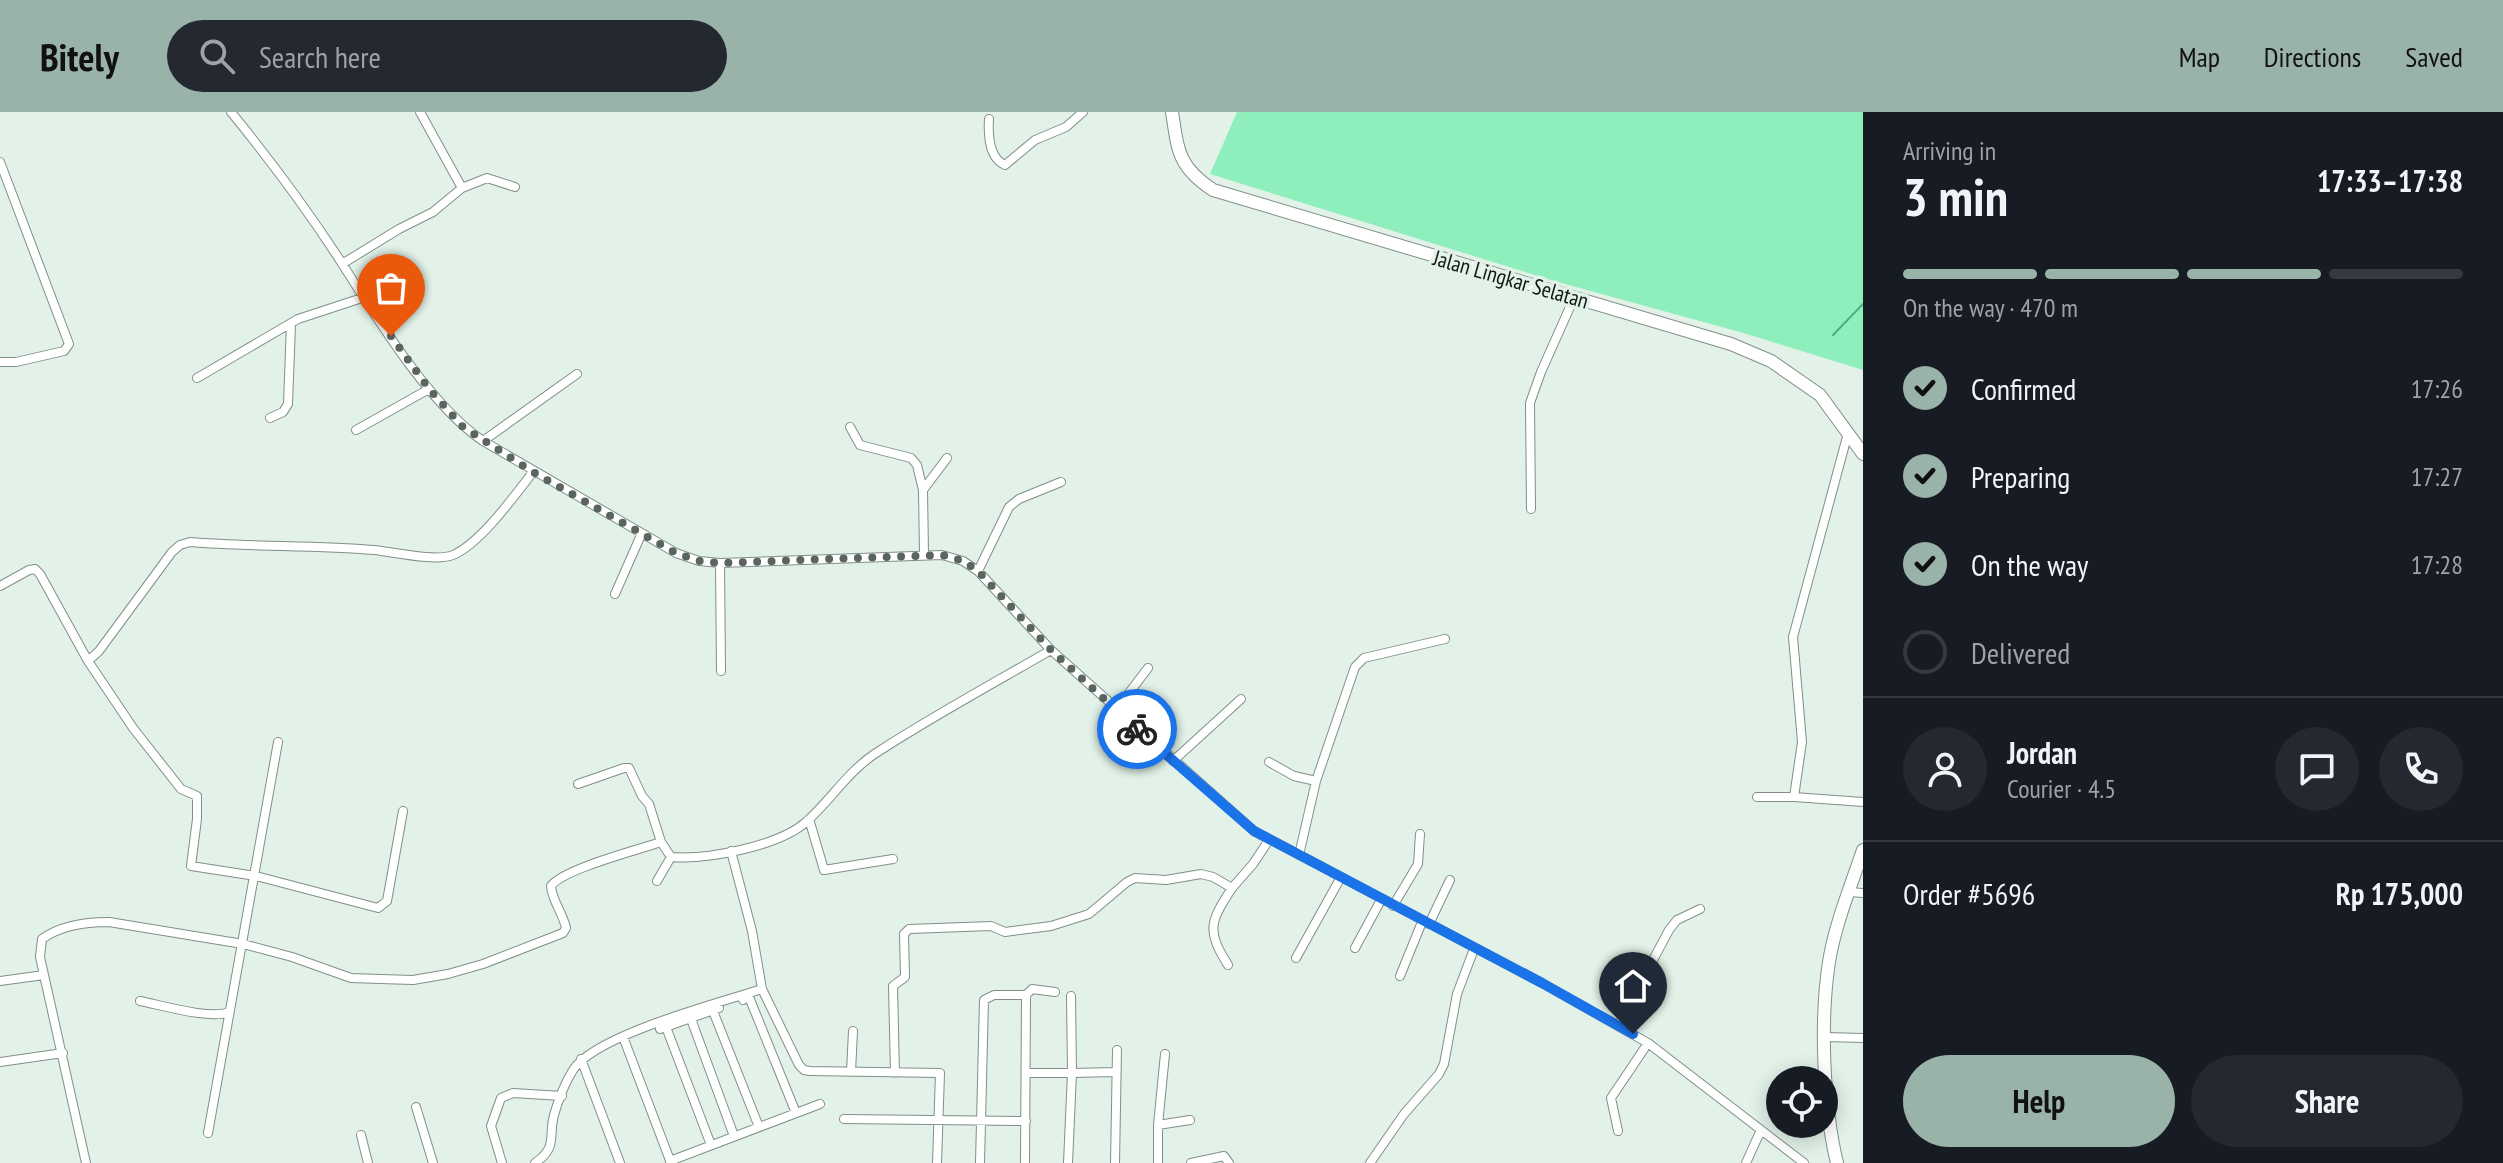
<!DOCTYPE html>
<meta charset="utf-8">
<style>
:root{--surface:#171b24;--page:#242831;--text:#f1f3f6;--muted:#9ea1a6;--line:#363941;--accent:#9ab3a9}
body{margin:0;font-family:"PT Sans Narrow",sans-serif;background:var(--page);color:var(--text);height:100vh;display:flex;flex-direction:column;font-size:30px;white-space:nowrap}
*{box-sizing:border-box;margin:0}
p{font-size:26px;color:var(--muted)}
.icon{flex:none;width:44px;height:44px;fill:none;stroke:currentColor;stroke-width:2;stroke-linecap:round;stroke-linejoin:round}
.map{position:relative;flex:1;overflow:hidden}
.side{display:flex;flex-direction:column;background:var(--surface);width:640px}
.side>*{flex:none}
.controls{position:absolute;left:1766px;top:954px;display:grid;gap:16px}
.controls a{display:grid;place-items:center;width:72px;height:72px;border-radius:50%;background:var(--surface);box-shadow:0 4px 20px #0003;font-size:40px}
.pin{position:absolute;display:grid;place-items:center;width:68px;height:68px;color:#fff;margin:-82px -34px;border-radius:50% 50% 50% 0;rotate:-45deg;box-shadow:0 0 8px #0007}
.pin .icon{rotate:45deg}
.courier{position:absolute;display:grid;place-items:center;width:80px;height:80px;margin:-40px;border:6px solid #1a73e8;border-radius:50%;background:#fff;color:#222;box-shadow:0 2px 10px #0007}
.overview em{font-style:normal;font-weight:800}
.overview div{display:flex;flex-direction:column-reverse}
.overview{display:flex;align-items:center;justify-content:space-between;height:136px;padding:0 40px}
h1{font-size:52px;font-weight:800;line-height:60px}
.bar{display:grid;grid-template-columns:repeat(4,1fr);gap:12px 8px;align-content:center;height:96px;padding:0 40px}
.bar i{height:10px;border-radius:6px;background:var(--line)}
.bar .on{background:var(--accent)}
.bar p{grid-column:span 4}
.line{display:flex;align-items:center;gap:20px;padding:0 40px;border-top:2px solid var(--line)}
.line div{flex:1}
.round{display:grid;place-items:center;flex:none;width:84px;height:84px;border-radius:42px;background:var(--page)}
ol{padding:0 40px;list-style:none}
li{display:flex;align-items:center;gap:24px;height:88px}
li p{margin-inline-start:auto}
li .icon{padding:8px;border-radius:50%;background:var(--accent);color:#111;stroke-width:4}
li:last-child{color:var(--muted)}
li i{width:44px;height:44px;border:4px solid var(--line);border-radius:50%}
.primary-button{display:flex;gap:16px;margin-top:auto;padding:16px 40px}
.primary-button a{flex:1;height:92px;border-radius:48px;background:var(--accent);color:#111;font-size:32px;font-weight:800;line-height:92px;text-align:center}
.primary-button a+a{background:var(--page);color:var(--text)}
header{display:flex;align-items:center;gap:48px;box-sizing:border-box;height:112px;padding:0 40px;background:var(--accent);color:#111}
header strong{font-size:38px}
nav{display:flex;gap:44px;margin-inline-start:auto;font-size:28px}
.search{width:560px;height:72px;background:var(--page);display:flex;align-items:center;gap:20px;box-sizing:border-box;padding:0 28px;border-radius:44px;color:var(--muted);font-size:30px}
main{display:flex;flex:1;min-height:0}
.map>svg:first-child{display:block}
.green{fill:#8fefbc}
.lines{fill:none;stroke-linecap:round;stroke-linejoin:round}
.stream{stroke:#45b37e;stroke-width:2}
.minor-casing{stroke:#818f86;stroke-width:10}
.highway-casing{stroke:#818f86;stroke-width:14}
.minor{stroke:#fff;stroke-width:8}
.highway{stroke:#fff;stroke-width:12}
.done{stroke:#5b655f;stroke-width:8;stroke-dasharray:0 14.4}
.route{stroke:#1a73e8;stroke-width:10}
.labels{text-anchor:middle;stroke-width:7;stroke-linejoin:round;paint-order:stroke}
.street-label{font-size:22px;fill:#131915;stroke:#e2f2e8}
</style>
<header>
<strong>Bitely</strong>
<div class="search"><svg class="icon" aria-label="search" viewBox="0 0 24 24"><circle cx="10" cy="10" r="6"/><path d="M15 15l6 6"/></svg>Search here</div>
<nav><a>Map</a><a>Directions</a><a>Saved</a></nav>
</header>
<main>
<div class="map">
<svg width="1863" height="1051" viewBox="0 0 1863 1051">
<rect width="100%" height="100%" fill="#e2f2e8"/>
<path class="green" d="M1237,0H1863V258L1740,220L1554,169L1210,62Z"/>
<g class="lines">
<path class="stream" d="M1833,223L1863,192"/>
<g class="minor-casing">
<path id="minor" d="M231,0C271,49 309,100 343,153C378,208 430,293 483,329L676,441L699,449L720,451L942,443L963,449L978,459L1051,538L1254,719L1542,871L1648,931L1804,1051
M989,7C988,23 989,46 1005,53L1035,28L1066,15L1083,0
M0,50L69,232L64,239L16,250H0
M462,76L487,66L515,75
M342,152L399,117L433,100L462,76L420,0
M197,266L298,207L362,186
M270,306L283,300L288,292L291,212
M850,315L860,333L911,346L917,353L923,378
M356,318L429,277
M1848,321L1793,525L1802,630L1794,685L1863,690
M483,329L577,262
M1531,397L1530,291L1541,260L1574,186
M924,443L923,378L947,346
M720,451L721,559
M978,459L1009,395L1019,387L1061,370
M0,474L29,458L35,457L40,462L88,549L133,616L181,677L197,684V707L191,754L256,764L378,796L387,789L403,699
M615,482L641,423
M88,549L99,539L172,440L180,433L190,430C251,435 313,433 374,438C394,440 436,450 453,443C480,432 515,383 533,360
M1116,598L1148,556
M1173,649L1241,587
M1269,650L1294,664L1316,669
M578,672L624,656H629L642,684L649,692L661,730
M1757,685H1794
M809,707L824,758L893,747
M731,739L752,819L762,877L799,953L804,958L810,959L940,961L937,1051
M1299,743L1316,669L1355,555L1364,546L1445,527
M657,769L671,745
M1849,780L1863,781
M1393,794L1418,752L1420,722
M1429,812L1450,768
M1355,836L1381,788
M1296,846L1341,765
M1228,853C1206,818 1210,810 1232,776
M1400,864L1422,810
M0,869L44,863
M1026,883L1032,877L1055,880
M1071,884L1072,961L1116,960
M743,888L749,885L796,1001
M140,889C161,893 211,908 229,900
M713,899L759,1015
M691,907L734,1024
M1618,914L1669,818L1677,808L1700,797
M666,915L711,1033
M660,917L719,896
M1825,925L1863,926
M625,930L671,1051
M581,947L620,1051
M0,950L63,941
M851,960L853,919
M895,961L893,874L905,865L904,822L909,817L991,814L1005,820L1051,814L1089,802L1127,770L1135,766L1166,768L1201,762L1213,765L1232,776L1253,752L1269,728
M1027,961H1072L1068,1051
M416,995L433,1051
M844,1007L1026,1009
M1158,1013L1190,1008
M1618,1019L1611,986L1648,931
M208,1021L278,630
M361,1023L368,1051
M670,1049L820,992
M86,1051L40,845L42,827C61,813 86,810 109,810L243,832L292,845L351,866L380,867L413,868L448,862L483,852L563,821L566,816C563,801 552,789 551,774C563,757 638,738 661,730L671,745C707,748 779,734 806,710C831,688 847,660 876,641C933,604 992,572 1051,538
M502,1051L491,1014L501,986L513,981L562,984
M535,1051C558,1035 548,1026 554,1003C558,989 565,971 573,958C595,923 719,891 762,877
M980,1051L984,888L994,883H1026L1025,1051
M1115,1051L1117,938
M1158,1051V1013L1165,942
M1191,1051L1224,1044L1229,1051
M1370,1051L1404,1002L1439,962L1444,952L1457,882L1474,837
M1746,1051L1760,1020"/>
</g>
<g class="highway-casing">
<path id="highway" d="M1172,0C1178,39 1178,55 1213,78L1731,232L1771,249L1820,283L1863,342
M1837,1051C1823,993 1820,908 1829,850C1835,812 1851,774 1863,738"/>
</g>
<use href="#minor" class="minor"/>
<use href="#highway" class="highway"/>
</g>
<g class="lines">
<path class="done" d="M391,224L429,277L463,315L533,360L676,441L699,449L720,451L942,443L963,449L978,459L1051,538L1137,617"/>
<path class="route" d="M1137,617L1254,719L1542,871L1633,922"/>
</g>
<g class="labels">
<g class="street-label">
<text transform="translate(1511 167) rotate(16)" y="8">Jalan Lingkar Selatan</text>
</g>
</g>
</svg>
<div class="controls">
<a><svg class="icon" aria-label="locate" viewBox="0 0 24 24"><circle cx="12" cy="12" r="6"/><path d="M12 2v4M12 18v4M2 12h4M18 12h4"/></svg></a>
</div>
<div class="pin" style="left:391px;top:224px;background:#ea580c"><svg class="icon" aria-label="bag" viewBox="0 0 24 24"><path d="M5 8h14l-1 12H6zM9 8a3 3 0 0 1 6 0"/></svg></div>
<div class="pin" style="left:1633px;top:922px;background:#1f2937"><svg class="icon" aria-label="home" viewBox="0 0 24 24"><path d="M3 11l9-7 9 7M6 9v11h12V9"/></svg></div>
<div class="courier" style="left:1137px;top:617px"><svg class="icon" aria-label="bike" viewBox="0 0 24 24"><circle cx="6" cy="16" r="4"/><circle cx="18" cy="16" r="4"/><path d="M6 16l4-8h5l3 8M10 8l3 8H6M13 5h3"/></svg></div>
</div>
<section class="side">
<div class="overview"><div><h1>3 min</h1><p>Arriving in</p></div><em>17:33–17:38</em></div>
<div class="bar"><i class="on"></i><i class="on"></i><i class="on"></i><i></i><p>On the way · 470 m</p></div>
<ol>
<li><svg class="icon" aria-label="check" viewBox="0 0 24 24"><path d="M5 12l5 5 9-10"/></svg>Confirmed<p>17:26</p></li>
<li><svg class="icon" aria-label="check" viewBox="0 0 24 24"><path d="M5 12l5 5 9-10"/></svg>Preparing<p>17:27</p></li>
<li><svg class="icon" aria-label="check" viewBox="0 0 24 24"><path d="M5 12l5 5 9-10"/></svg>On the way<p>17:28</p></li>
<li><i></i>Delivered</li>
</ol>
<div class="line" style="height:144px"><a class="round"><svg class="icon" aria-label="person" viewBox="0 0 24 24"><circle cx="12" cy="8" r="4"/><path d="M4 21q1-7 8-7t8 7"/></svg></a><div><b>Jordan</b><p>Courier · 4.5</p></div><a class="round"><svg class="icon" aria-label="chat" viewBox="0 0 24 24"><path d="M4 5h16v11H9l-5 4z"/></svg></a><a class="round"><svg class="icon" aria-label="phone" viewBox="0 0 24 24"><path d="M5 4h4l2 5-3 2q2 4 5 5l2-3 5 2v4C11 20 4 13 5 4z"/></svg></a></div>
<div class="line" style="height:104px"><div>Order #5696</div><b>Rp 175,000</b></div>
<div class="primary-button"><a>Help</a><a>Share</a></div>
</section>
</main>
